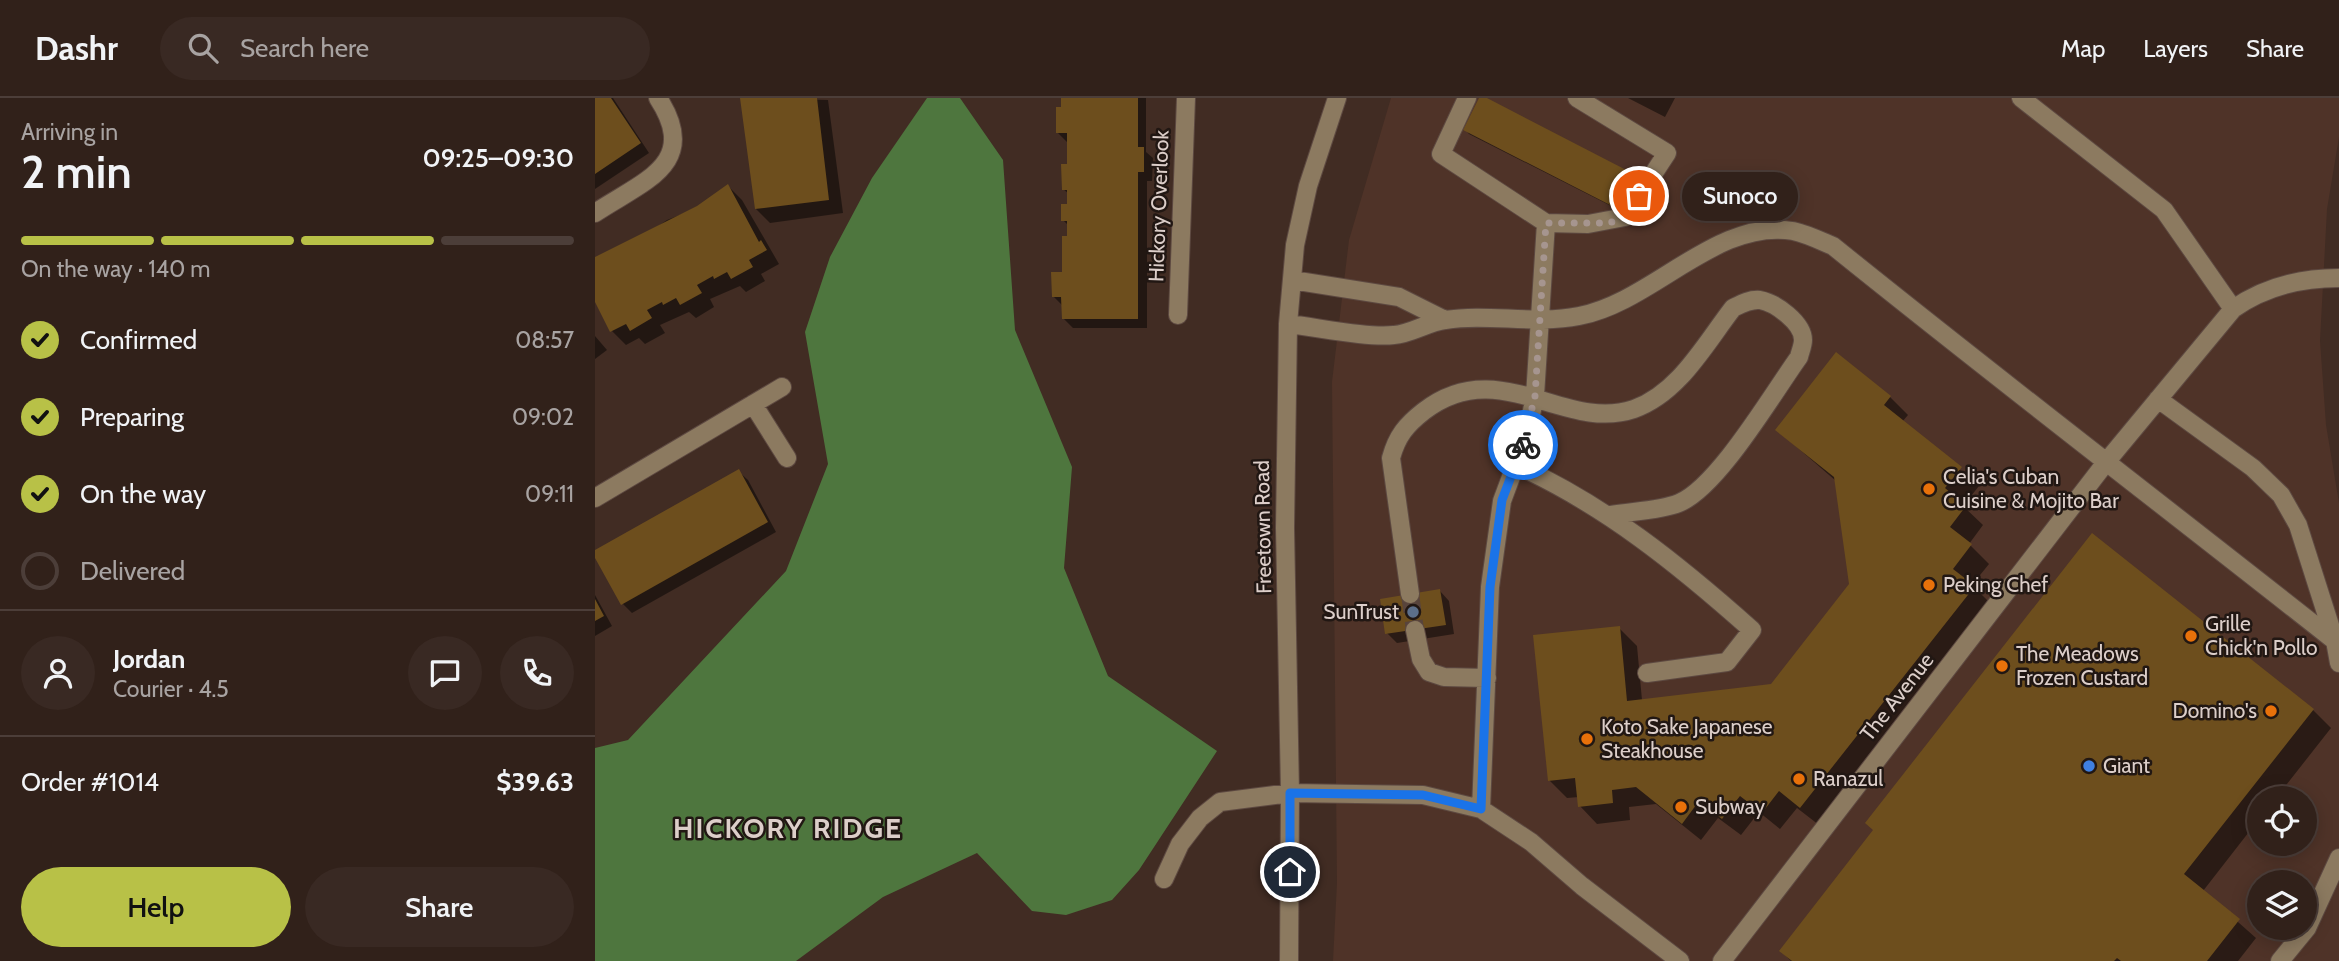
<!DOCTYPE html>
<meta charset="utf-8">
<style>
:root{--surface:#31211a;--page:#392923;--text:#f1f3f6;--muted:#a8a3a2;--line:#4c3e39;--accent:#b8c147}
body{margin:0;font-family:Cabin,sans-serif;background:var(--page);color:var(--text);height:100vh;display:flex;flex-direction:column;font-size:26px;white-space:nowrap}
*{box-sizing:border-box;margin:0}
p{font-size:23px;color:var(--muted)}
.icon{flex:none;width:38px;height:38px;fill:none;stroke:currentColor;stroke-width:2;stroke-linecap:round;stroke-linejoin:round}
.map{position:relative;flex:1;overflow:hidden}
.sheet{display:flex;flex-direction:column;background:var(--surface);width:595px}
.sheet>*{flex:none}
.controls{position:absolute;left:1652px;top:688px;display:grid;gap:14px}
.controls a{display:grid;place-items:center;width:70px;height:70px;border-radius:50%;background:var(--surface);box-shadow:0 4px 18px #0003,0 0 0 2px var(--line);font-size:35px}
.pin{position:absolute;display:grid;place-items:center;width:60px;height:60px;color:#fff;margin:-30px;border:4px solid #fff;border-radius:50%;box-shadow:0 2px 7px #0007}
.courier{position:absolute;display:grid;place-items:center;width:70px;height:70px;margin:-35px;border:5px solid #1a73e8;border-radius:50%;background:#fff;color:#222;box-shadow:0 2px 9px #0007}
.bubble{position:absolute;height:49px;border-radius:24px;background:var(--surface);box-shadow:0 4px 18px #0003,0 0 0 2px var(--line);font-size:23px;font-weight:600;line-height:49px;text-align:center}
.head em{font-style:normal;font-weight:600}
.head div{display:flex;flex-direction:column-reverse}
.head{display:flex;align-items:center;justify-content:space-between;height:119px;padding:0 21px}
h1{font-size:46px;font-weight:600;line-height:52px}
.bar{display:grid;grid-template-columns:repeat(4,1fr);gap:10px 7px;align-content:center;height:84px;padding:0 21px}
.bar i{height:9px;border-radius:5px;background:var(--line)}
.bar .active{background:var(--accent)}
.bar p{grid-column:span 4}
.line{display:flex;align-items:center;gap:18px;padding:0 21px;border-top:2px solid var(--line)}
.line div{flex:1}
.round{display:grid;place-items:center;flex:none;width:74px;height:74px;border-radius:37px;background:var(--page)}
ol{padding:0 21px;list-style:none}
li{display:flex;align-items:center;gap:21px;height:77px}
li p{margin-inline-start:auto}
li .icon{padding:7px;border-radius:50%;background:var(--accent);color:#111;stroke-width:4}
li:last-child{color:var(--muted)}
li i{width:38px;height:38px;border:4px solid var(--line);border-radius:50%}
.primary-button{display:flex;gap:14px;margin-top:auto;padding:14px 21px}
.primary-button a{flex:1;height:80px;border-radius:42px;background:var(--accent);color:#111;font-size:28px;font-weight:600;line-height:80px;text-align:center}
.primary-button a+a{background:var(--page);color:var(--text)}
header{display:flex;align-items:center;gap:42px;box-sizing:border-box;height:98px;padding:0 35px;background:var(--surface);border-bottom:2px solid var(--line)}
header strong{font-size:33px}
nav{display:flex;gap:38px;margin-inline-start:auto;font-size:24px}
.search{width:490px;height:63px;background:var(--page);display:flex;align-items:center;gap:18px;box-sizing:border-box;padding:0 24px;border-radius:38px;color:var(--muted);font-size:26px}
main{display:flex;flex:1;min-height:0}
.map>svg:first-child{display:block}
.built{fill:#4f3328;fill-rule:evenodd}
.forest{fill:#4e763e}
.shadow{fill:#0007}
.building{fill:#6d4e1d}
.lines{fill:none;stroke-linecap:round;stroke-linejoin:round}
.minor-tunnel{stroke:#58443c;stroke-width:18;stroke-dasharray:18 9;stroke-linecap:butt}
.minor-casing{stroke:#5d4941;stroke-width:20}
.minor{stroke:#8c7a60;stroke-width:18}
.done{stroke:#a6958f;stroke-width:7;stroke-dasharray:0 12.6}
.route{stroke:#1a73e8;stroke-width:9}
.food-dot{fill:#e8710a;stroke:#211713;stroke-width:2.5}
.service-dot{fill:#5c6f8a;stroke:#211713;stroke-width:2.5}
.shop-dot{fill:#3f7fe0;stroke:#211713;stroke-width:2.5}
.labels{text-anchor:middle;stroke-width:5;stroke-linejoin:round;paint-order:stroke}
.street-label{font-size:21px;fill:#dccec9;stroke:#211713}
.poi-label{font-size:21px;fill:#dccec9;stroke:#211713;text-anchor:start}
.district-label{font-size:28px;font-weight:bold;letter-spacing:2px;fill:#dccec9;stroke:#211713}
</style>
<header>
<strong>Dashr</strong>
<div class="search"><svg class="icon" aria-label="search" viewBox="0 0 24 24"><circle cx="10" cy="10" r="6"/><path d="M15 15l6 6"/></svg>Search here</div>
<nav><a>Map</a><a>Layers</a><a>Share</a></nav>
</header>
<main>
<section class="sheet">
<div class="head"><div><h1>2 min</h1><p>Arriving in</p></div><em>09:25–09:30</em></div>
<div class="bar"><i class="active"></i><i class="active"></i><i class="active"></i><i></i><p>On the way · 140 m</p></div>
<ol>
<li><svg class="icon" aria-label="check" viewBox="0 0 24 24"><path d="M5 12l5 5 9-10"/></svg>Confirmed<p>08:57</p></li>
<li><svg class="icon" aria-label="check" viewBox="0 0 24 24"><path d="M5 12l5 5 9-10"/></svg>Preparing<p>09:02</p></li>
<li><svg class="icon" aria-label="check" viewBox="0 0 24 24"><path d="M5 12l5 5 9-10"/></svg>On the way<p>09:11</p></li>
<li><i></i>Delivered</li>
</ol>
<div class="line" style="height:126px"><a class="round"><svg class="icon" aria-label="person" viewBox="0 0 24 24"><circle cx="12" cy="8" r="4"/><path d="M4 21q1-7 8-7t8 7"/></svg></a><div><b>Jordan</b><p>Courier · 4.5</p></div><a class="round"><svg class="icon" aria-label="chat" viewBox="0 0 24 24"><path d="M4 5h16v11H9l-5 4z"/></svg></a><a class="round"><svg class="icon" aria-label="phone" viewBox="0 0 24 24"><path d="M5 4h4l2 5-3 2q2 4 5 5l2-3 5 2v4C11 20 4 13 5 4z"/></svg></a></div>
<div class="line" style="height:91px"><div>Order #1014</div><b>$39.63</b></div>
<div class="primary-button"><a>Help</a><a>Share</a></div>
</section>
<div class="map">
<svg width="1744" height="863" viewBox="0 0 1744 863">
<rect width="100%" height="100%" fill="#412c23"/>
<path class="built" d="M796,0H1744V39L1732,111L1725,243L1731,327L1744,405V863H738L742,785L737,284L754,142ZM1664,700H1710V746H1664ZM1664,784H1710V830H1664Z"/>
<path class="forest" d="M332,0H365L408,62L420,232L477,369L469,470L513,578L622,653L544,772L517,802L471,817L437,813L382,755L288,799L201,863H0V650L33,642L191,473L233,366L210,234L235,159L277,80Z"/>
<path class="shadow" d="M0,0H18L54,55L0,91Z
M147,0L233,2L248,115L175,125L161,111Z
M468,0H551V54L558,60L557,83H552V230H478L468,220V208L458,198L468,175L473,139L474,128L468,122L474,108V96L468,91L474,68L472,44L463,35Z
M886,0L1036,76L1040,80L1024,112L874,36L870,31Z
M1033,0H1080L1070,19Z
M133,88L147,102L184,166L166,176L170,183L151,194L145,188L115,201L119,209L101,220L94,214L65,227L70,235L50,246L44,240L31,247L17,233L0,200V162L46,140L72,122L103,110Z
M0,238L12,252L0,261Z
M1242,257L1295,299L1313,317L1307,324L1384,388L1368,408L1388,427L1374,446L1394,466L1377,487L1397,507L1224,727L1202,710L1185,731L1164,714L1146,737L1123,720L1106,742L1061,706L1034,709L1035,722L1002,726L985,708L984,699L972,700L954,682L1024,530L1042,548L1047,602L1177,587L1256,487L1241,383L1182,332Z
M143,373L153,382L181,434L37,515L28,506L0,454Z
M845,493L854,503L859,536L802,545L792,535Z
M0,497L17,528L0,538Z
M1718,612L1736,630L1681,700H1664V721L1608,793L1661,840L1643,863H1196L1186,853L1280,733Z"/>
<path class="building" d="M0,0H16L46,45L0,76Z
M145,0H222L234,102L160,111Z
M466,0H543V49H549V74H543V221H467L466,199H457L456,174H467V138H472V123H466V106H472V92H467L466,66H472V35H461V9H466Z
M884,0H892L1037,75L1019,109L868,32Z
M133,86L164,144L166,142L172,152L154,162L158,169L136,181L132,174L119,181L118,178L102,187L107,195L85,207L81,200L68,207L67,204L52,212L57,220L35,233L31,226L15,234L0,204V159L102,108Z
M1241,254L1296,298L1289,307L1367,369L1350,390L1371,408L1355,429L1377,446L1358,471L1380,488L1205,710L1184,693L1167,715L1145,698L1127,721L1104,703L1087,726L1041,689L1017,692L1018,705L983,709L980,680L953,683L938,537L1025,528L1032,603L1176,586L1254,486L1239,379L1180,332Z
M144,371L173,424L26,507L0,460V452Z
M1497,435L1719,611L1589,776L1645,821L1612,863H1526L1522,860L1519,863H1197L1184,853L1278,732L1270,725Z
M845,491L851,527L790,536L785,501Z
M0,501L9,518L0,523Z"/>
<g class="lines">
<path class="minor-tunnel" d="M815,496L820,532"/>
<g class="minor-casing">
<path id="minor" d="M872,0L846,56L951,125L940,298L932,336L907,403L895,489L886,711
M1426,0L1569,112L1638,211
M0,115C48,83 106,66 63,0
M951,125L993,126L1030,119L1072,55L982,0
M697,182L804,199L850,222
M583,217L591,0
M693,226C721,229 772,240 799,237C816,236 833,224 850,222C894,215 939,227 984,218C1058,204 1121,120 1198,133C1212,136 1226,143 1238,148C1404,282 1573,411 1740,543
M1563,301L1658,370L1686,397L1703,427L1740,543L1744,565
M158,306L192,360
M921,367C1010,407 1084,467 1157,532L1132,564L1052,575
M0,400L187,289
M815,496L796,360C802,338 811,327 829,313C904,255 969,335 1039,311C1084,295 1110,246 1138,210C1146,206 1155,201 1165,202C1181,205 1208,225 1208,242C1208,248 1205,254 1204,259C1178,295 1123,389 1084,405C1064,413 1037,413 1015,417
M820,532L826,561L834,574L849,579L892,580
M569,781L585,746L605,720L625,704L695,695L828,697L886,711L936,744L987,788L1085,863
M694,863L695,695L690,430L693,226L700,147L713,88L742,0
M1127,863L1512,363L1638,211C1669,189 1705,180 1744,180
M1685,863L1712,830L1744,760"/>
</g>
<use href="#minor" class="minor"/>
</g>
<g class="lines">
<path class="done" d="M928,347L940,298L951,125H1014L1030,119L1044,98"/>
<path class="route" d="M695,774V695L828,697L886,711L895,489L907,402L928,347"/>
</g>
<g class="food-dot">
<circle cx="1334" cy="391" r="7"/>
<circle cx="1334" cy="487" r="7"/>
<circle cx="1596" cy="538" r="7"/>
<circle cx="1407" cy="568" r="7"/>
<circle cx="1676" cy="613" r="7"/>
<circle cx="992" cy="641" r="7"/>
<circle cx="1204" cy="681" r="7"/>
<circle cx="1086" cy="709" r="7"/>
</g>
<circle class="service-dot" cx="818" cy="514" r="7"/>
<circle class="shop-dot" cx="1494" cy="668" r="7"/>
<g class="labels">
<g class="street-label">
<text transform="translate(564 108) rotate(-88)" y="7">Hickory Overlook</text>
<text transform="translate(668 429) rotate(-91)" y="7">Freetown Road</text>
<text transform="translate(1302 599) rotate(-52)" y="7">The Avenue</text>
</g>
<g class="poi-label">
<text x="1348" y="386">Celia's Cuban<tspan x="1348" dy="24">Cuisine &amp; Mojito Bar</tspan></text>
<text x="1348" y="494">Peking Chef</text>
<text x="804" y="521" text-anchor="end">SunTrust</text>
<text x="1610" y="533">Grille<tspan x="1610" dy="24">Chick'n Pollo</tspan></text>
<text x="1421" y="563">The Meadows<tspan x="1421" dy="24">Frozen Custard</tspan></text>
<text x="1662" y="620" text-anchor="end">Domino's</text>
<text x="1006" y="636">Koto Sake Japanese<tspan x="1006" dy="24">Steakhouse</tspan></text>
<text x="1508" y="675">Giant</text>
<text x="1218" y="688">Ranazul</text>
<text x="1100" y="716">Subway</text>
</g>
<g class="district-label">
<text x="193" y="740">HICKORY RIDGE</text>
</g>
</g>
</svg>
<div class="controls">
<a><svg class="icon" aria-label="locate" viewBox="0 0 24 24"><circle cx="12" cy="12" r="6"/><path d="M12 2v4M12 18v4M2 12h4M18 12h4"/></svg></a>
<a><svg class="icon" aria-label="layers" viewBox="0 0 24 24"><path d="M12 4l9 5-9 5-9-5zM3 14l9 5 9-5"/></svg></a>
</div>
<div class="pin" style="left:1044px;top:98px;background:#ea580c"><svg class="icon" aria-label="bag" viewBox="0 0 24 24"><path d="M5 8h14l-1 12H6zM9 8a3 3 0 0 1 6 0"/></svg></div>
<div class="pin" style="left:695px;top:774px;background:#1f2937"><svg class="icon" aria-label="home" viewBox="0 0 24 24"><path d="M3 11l9-7 9 7M6 9v11h12V9"/></svg></div>
<div class="courier" style="left:928px;top:347px"><svg class="icon" aria-label="bike" viewBox="0 0 24 24"><circle cx="6" cy="16" r="4"/><circle cx="18" cy="16" r="4"/><path d="M6 16l4-8h5l3 8M10 8l3 8H6M13 5h3"/></svg></div>
<div class="bubble" style="left:1087px;top:74px;width:116px">Sunoco</div>
</div>
</main>
